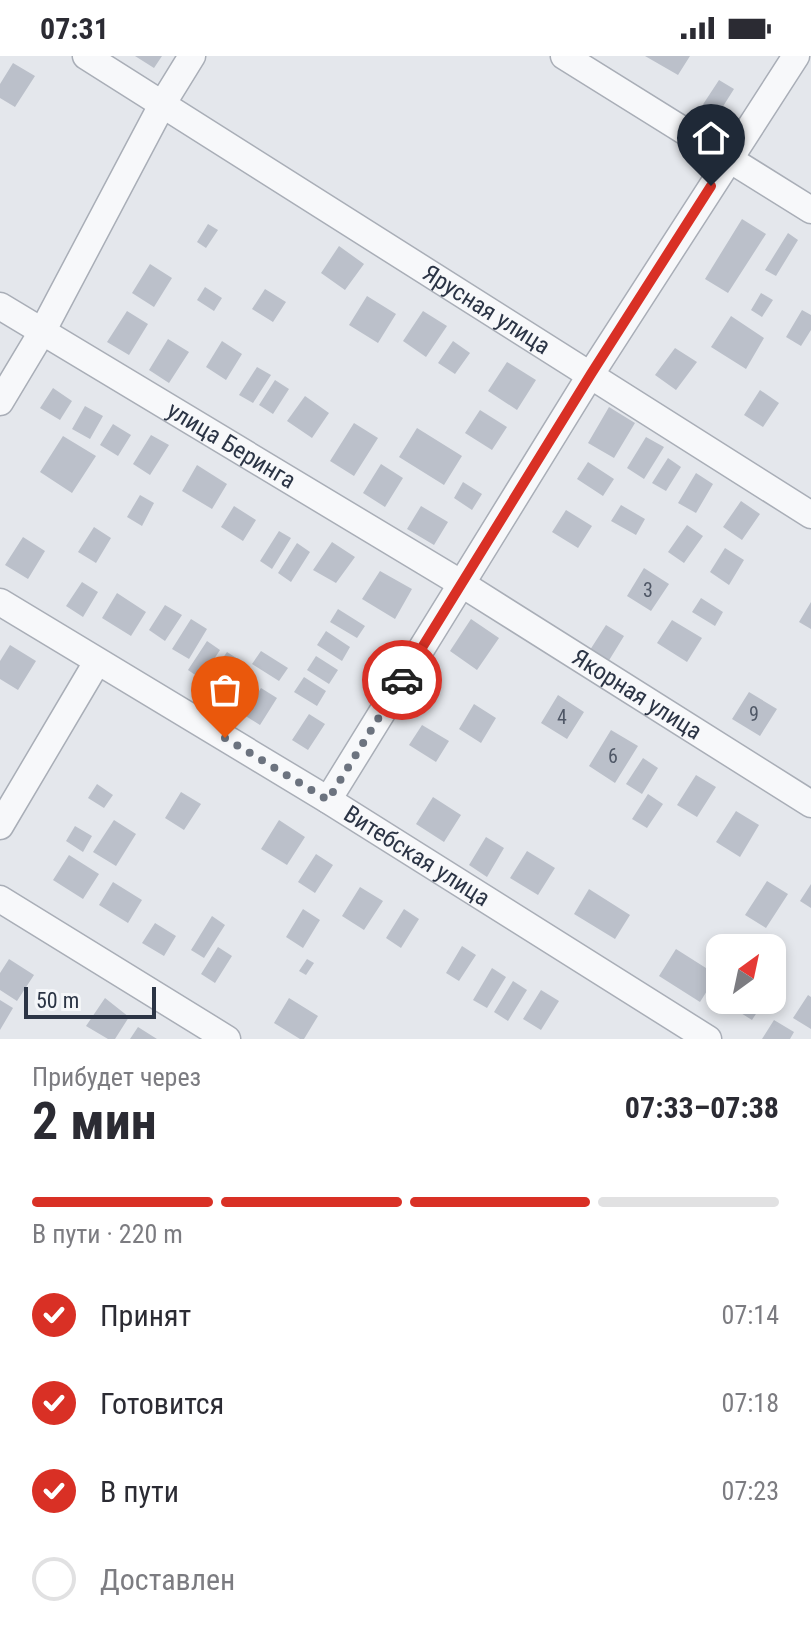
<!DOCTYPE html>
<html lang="ru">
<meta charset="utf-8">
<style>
:root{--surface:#fff;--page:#f7f7f7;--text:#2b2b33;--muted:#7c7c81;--line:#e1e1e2;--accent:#d93025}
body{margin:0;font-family:"Roboto Condensed",sans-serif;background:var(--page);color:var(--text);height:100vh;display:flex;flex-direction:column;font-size:30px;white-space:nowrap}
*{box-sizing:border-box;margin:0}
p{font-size:26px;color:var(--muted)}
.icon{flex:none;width:44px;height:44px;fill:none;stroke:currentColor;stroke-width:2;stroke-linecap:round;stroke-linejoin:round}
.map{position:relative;height:983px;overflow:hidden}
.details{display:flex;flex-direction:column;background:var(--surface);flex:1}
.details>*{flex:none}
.needle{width:52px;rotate:33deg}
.tools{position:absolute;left:706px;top:878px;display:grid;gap:16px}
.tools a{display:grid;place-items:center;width:80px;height:80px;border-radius:16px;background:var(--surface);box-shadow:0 4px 12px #0003;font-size:40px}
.scale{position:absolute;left:24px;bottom:20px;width:132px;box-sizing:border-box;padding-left:8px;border:4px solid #2b3445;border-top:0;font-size:22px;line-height:28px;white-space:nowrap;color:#2b3445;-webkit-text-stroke:6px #f4f6f9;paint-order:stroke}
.pin{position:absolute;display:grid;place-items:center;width:68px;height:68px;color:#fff;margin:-82px -34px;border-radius:50% 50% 50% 0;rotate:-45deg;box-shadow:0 0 8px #0007}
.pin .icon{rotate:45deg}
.courier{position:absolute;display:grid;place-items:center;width:80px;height:80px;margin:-40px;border:6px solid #d93025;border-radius:50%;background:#fff;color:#222;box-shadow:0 2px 10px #0007}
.head em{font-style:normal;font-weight:700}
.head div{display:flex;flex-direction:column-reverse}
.head{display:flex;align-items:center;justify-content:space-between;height:136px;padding:0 32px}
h1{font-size:52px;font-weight:700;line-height:60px}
.bar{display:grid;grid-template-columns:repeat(4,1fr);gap:12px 8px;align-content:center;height:96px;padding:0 32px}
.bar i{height:10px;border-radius:6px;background:var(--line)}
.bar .selected{background:var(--accent)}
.bar p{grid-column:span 4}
ol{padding:0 32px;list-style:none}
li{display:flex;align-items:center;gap:24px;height:88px}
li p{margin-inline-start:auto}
li .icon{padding:8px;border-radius:50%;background:var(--accent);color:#fff;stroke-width:4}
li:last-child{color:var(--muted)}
li i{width:44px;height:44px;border:4px solid var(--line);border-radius:50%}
.status{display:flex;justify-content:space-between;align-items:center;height:56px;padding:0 40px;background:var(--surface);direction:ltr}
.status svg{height:22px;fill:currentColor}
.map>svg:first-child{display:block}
.building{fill:#bbc0ca}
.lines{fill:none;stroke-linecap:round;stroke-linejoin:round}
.minor-casing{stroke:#a9aeb7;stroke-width:29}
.minor{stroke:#f7f8fa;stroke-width:26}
.done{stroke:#6c737f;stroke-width:8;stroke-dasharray:0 14.4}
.route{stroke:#d93025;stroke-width:10}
.labels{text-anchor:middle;stroke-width:7;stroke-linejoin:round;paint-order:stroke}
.number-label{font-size:20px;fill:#4f5766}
.street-label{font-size:24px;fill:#2b3445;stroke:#f4f6f9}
</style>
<div class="status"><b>07:31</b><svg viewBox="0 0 49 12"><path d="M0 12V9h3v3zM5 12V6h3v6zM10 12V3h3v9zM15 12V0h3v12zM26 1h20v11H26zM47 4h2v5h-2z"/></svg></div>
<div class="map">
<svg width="811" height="983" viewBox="0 0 811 983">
<rect width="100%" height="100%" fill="#e4e7ec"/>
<path class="building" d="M135,0H162L154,12Z
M645,0H690L678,19Z
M13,7L35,20L15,51L0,42V28Z
M719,24L734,33L715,63L700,53Z
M742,163L766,178L728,237L705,223Z
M208,168L218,174L206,192L197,186Z
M788,177L798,184L776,220L765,214Z
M339,190L364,208L345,234L321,217Z
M150,208L172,222L154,251L132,237Z
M205,231L222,242L214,255L197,244Z
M265,233L286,246L273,266L252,253Z
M761,237L773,244L762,261L751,254Z
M367,240L396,258L378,287L349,269Z
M802,254L811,259V274L801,290L786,281Z
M127,255L148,268L129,299L107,286Z
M423,255L447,270L426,301L403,285Z
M731,260L764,282L746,313L711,291Z
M168,283L189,296L169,327L149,314Z
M222,285L242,298L226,324L206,311Z
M453,285L470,297L455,318L438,307Z
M675,292L697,306L676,334L655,319Z
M507,306L536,324L517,354L488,335Z
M257,311L271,319L253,347L239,339Z
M275,324L289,333L273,358L259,349Z
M53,332L72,345L60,364L40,352Z
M760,334L779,347L763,371L744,359Z
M305,340L329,357L312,382L287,365Z
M85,350L103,360L90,383L72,373Z
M609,351L635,367L614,402L588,387Z
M480,354L507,371L492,394L465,377Z
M354,367L378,382L354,420L330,405Z
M113,368L131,379L118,400L100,389Z
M417,372L462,400L444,429L399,401Z
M151,379L169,389L150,419L133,408Z
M63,380L96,400L72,437L40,416Z
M646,381L664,391L644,423L627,412Z
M668,402L681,411L666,435L652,427Z
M588,406L614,423L603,440L577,423Z
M381,408L403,422L385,451L363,437Z
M197,409L227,428L212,453L182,435Z
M696,417L713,428L696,457L678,447Z
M463,426L482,438L472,454L454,442Z
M140,439L154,447L142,470L127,461Z
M741,445L760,458L742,484L723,471Z
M621,449L645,463L636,479L611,465Z
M234,450L256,464L243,485L221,471Z
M421,450L448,466L434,489L407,473Z
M566,454L592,470L578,492L552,476Z
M687,469L703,480L684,507L668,496Z
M94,471L111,482L96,507L78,496Z
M279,475L291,482L272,513L260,505Z
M23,481L45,495L28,523L5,509Z
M332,486L355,501L336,527L313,514Z
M297,487L310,496L291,526L278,517Z
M725,492L744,504L729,529L710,516Z
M644,512L669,528L651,555L627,540Z
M380,515L412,533L395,563L362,543Z
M82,526L98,536L83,561L66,550Z
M117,537L146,556L131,580L102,562Z
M701,542L723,556L715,570L692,556Z
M811,546V573L799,566Z
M165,549L182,559L165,585L149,574Z
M338,553L365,570L357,582L330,566Z
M191,563L207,573L189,603L172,593Z
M471,563L499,582L477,614L450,595Z
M672,564L702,582L687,606L657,587Z
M606,569L624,580L608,606L590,594Z
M326,575L350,591L342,605L317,589Z
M207,585L220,594L201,623L188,614Z
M10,589L36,605L18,634L0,623V605Z
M261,595L288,612L279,625L252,608Z
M227,596L241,605L221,634L207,625Z
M316,600L338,614L329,628L307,614Z
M304,621L326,635L317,650L294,636Z
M261,632L277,642L260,669L244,659Z
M749,636L777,653L760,680L732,663Z
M558,639L584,656L567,683L541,667Z
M474,648L496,662L481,687L459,673Z
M309,658L325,668L308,694L292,684Z
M422,669L449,685L436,706L409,689Z
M611,674L638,690L615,727L589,710Z
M643,702L658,712L642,738L626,728Z
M696,719L716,731L697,761L677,749Z
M97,728L113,739L104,752L88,742Z
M181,736L201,748L184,774L165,762Z
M648,738L663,748L647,772L632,763Z
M433,741L461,759L444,786L416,768Z
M736,755L759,769L740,801L716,786Z
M114,764L136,778L116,810L93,796Z
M279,764L305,781L287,809L261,793Z
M75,770L92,780L83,796L66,785Z
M486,781L504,792L487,821L469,809Z
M527,795L555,812L538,839L510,822Z
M316,798L333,809L315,837L298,826Z
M69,799L99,818L83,843L53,824Z
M767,825L788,838L766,872L745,859Z
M113,826L142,844L128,867L99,849Z
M811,828V852L800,845Z
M360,831L383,845L364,874L342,860Z
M589,833L630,859L615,883L574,858Z
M303,853L320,864L303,892L286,881Z
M404,853L419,863L401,892L386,882Z
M212,860L225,869L204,902L191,894Z
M155,867L176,880L164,900L142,887Z
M462,890L476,899L459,925L446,917Z
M218,891L232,900L215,927L201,918Z
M676,893L717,919L700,946L659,920Z
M9,903L34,919L17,945L0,934V917Z
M307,903L314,907L306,919L299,915Z
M492,912L506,921L487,952L473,944Z
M513,925L527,934L508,965L494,956Z
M541,934L559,945L541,974L523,963Z
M808,939L811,941V973L793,962Z
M105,942L129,961L115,983H108L86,970Z
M289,942L318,960L304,983H300L274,967Z
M0,944L13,952L0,974Z
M742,944H765L752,964L736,954Z
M774,964L794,976L790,983H762Z
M138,971L157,983H130Z"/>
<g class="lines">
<g class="minor-casing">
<g id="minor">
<path id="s1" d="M86,0L811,459"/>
<path d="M564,0L811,154"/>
<path id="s2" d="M0,250L462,528L811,748"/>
<path d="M0,346L42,276L163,47L192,0"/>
<path id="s3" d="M0,546L328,744L708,983"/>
<path d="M328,744L591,318L796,0"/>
<path d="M0,770L97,606"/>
<path d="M0,843L227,983"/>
</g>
</g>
<use href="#minor" class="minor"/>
</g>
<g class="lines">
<path class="done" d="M225,682L328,744L402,624"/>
<path class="route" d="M402,624L591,318L711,130"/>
</g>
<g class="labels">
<g class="number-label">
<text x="648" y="541">3</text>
<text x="754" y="665">9</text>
<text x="562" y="668">4</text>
<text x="613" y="707">6</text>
</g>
<g class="street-label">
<text dy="8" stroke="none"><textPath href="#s1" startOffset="474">Ярусная улица</textPath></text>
<text dy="8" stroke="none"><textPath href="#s2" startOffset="270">улица Беринга</textPath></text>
<text dy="8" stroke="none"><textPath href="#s2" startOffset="746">Якорная улица</textPath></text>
<text dy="8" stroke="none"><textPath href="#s3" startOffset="488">Витебская улица</textPath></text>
</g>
</g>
</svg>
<div class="tools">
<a><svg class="needle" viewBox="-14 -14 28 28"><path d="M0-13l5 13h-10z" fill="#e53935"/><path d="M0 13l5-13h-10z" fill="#7c7c81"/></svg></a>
</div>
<div class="scale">50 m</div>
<div class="pin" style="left:225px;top:682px;background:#ea580c"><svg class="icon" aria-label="bag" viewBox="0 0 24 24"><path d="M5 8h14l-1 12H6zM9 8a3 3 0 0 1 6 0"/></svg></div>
<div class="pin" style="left:711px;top:130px;background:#1f2937"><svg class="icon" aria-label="home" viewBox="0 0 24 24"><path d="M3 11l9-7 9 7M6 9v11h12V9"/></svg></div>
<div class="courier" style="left:402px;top:624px"><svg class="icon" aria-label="car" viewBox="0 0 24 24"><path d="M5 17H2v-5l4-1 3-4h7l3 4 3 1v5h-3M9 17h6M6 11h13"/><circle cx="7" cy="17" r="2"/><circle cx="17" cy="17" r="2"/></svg></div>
</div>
<section class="details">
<div class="head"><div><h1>2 мин</h1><p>Прибудет через</p></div><em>07:33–07:38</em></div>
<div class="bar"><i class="selected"></i><i class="selected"></i><i class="selected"></i><i></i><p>В пути · 220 m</p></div>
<ol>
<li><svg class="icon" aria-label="check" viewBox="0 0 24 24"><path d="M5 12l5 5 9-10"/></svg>Принят<p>07:14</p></li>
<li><svg class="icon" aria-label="check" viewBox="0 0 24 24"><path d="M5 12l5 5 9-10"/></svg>Готовится<p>07:18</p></li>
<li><svg class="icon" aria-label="check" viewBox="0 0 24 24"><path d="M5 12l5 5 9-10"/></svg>В пути<p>07:23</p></li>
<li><i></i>Доставлен</li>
</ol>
</section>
